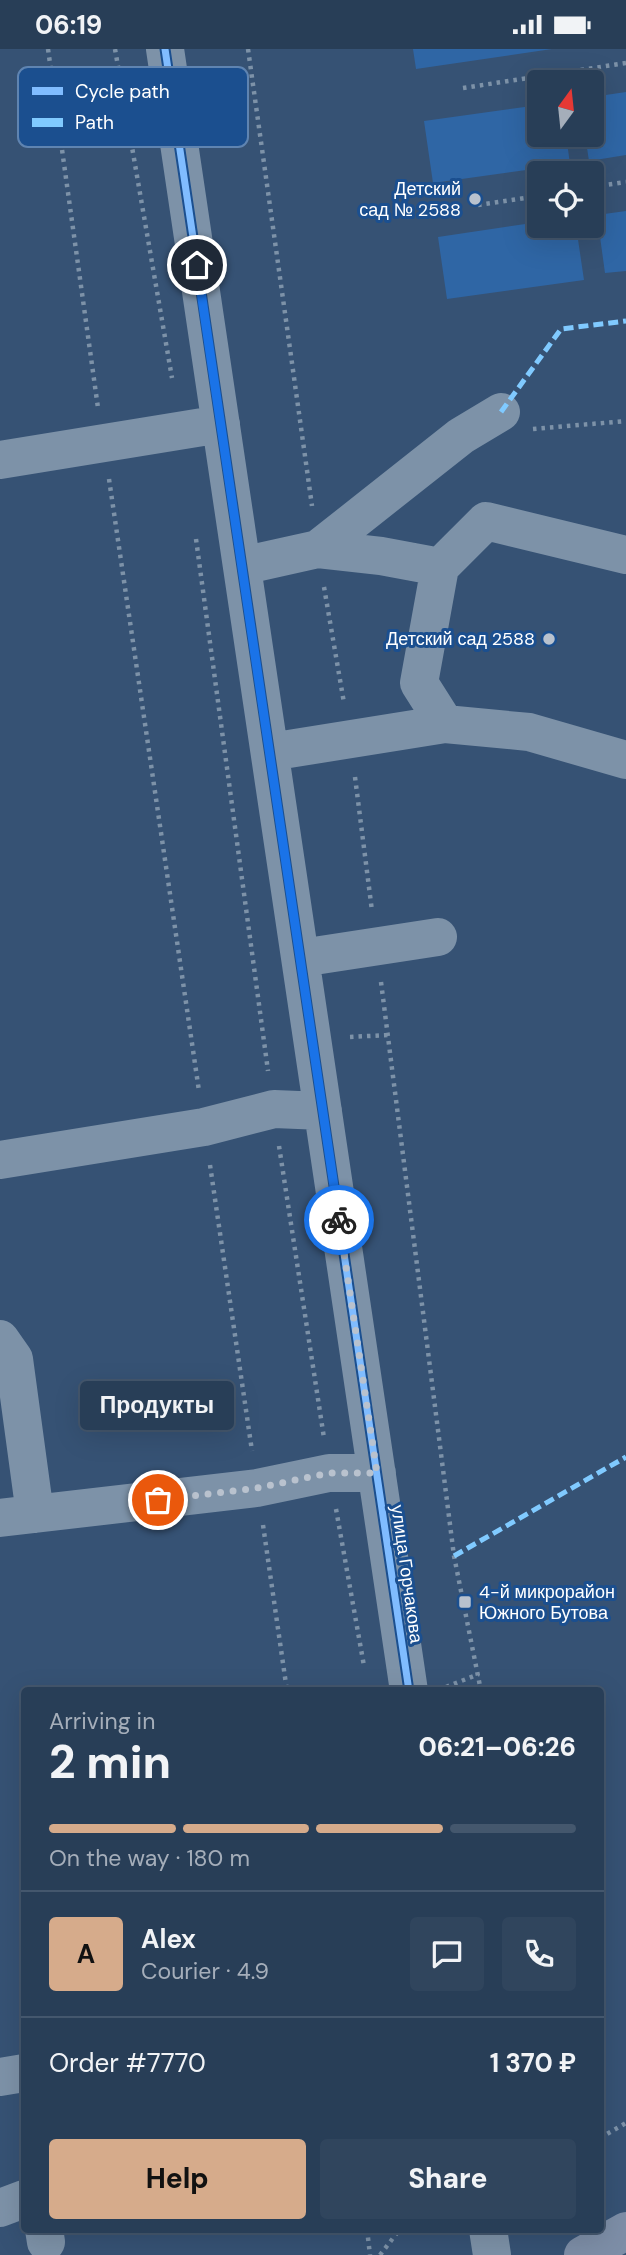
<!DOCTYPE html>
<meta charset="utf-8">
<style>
:root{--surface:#283e57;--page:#30455d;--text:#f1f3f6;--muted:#a5aeba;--line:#44576d;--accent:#d6ab8b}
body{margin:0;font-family:"DM Sans",sans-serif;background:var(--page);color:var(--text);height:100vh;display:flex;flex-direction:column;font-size:26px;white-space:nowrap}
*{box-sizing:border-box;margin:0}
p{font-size:23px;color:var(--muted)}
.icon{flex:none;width:38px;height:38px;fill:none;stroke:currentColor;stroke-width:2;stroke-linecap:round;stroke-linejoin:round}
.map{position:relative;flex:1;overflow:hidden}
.side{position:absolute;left:21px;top:1638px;width:583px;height:546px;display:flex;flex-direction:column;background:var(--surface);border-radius:7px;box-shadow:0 7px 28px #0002,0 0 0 2px var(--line)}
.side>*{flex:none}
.needle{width:46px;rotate:15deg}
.tools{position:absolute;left:527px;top:21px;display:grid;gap:14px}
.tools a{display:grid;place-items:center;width:77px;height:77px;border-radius:7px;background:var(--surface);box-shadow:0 7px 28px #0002,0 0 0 2px var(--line);font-size:35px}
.pin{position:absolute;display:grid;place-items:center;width:60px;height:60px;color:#fff;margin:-30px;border:4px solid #fff;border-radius:50%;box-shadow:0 2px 7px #0007}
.courier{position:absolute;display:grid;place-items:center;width:70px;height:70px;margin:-35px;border:5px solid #1a73e8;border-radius:50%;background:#fff;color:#222;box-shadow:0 2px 9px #0007}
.bubble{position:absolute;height:49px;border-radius:7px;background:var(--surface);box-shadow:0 7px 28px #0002,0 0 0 2px var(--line);font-size:23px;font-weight:800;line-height:49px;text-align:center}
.headline em{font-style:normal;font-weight:800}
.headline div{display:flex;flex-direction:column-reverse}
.headline{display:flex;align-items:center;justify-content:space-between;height:119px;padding:0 28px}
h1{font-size:46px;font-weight:800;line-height:52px}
.bar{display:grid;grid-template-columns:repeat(4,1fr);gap:10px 7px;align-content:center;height:84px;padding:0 28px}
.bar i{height:9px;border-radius:5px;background:var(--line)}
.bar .selected{background:var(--accent)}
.bar p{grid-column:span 4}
.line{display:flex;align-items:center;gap:18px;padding:0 28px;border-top:2px solid var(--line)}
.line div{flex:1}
.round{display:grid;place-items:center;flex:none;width:74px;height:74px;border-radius:7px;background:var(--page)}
.action{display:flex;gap:14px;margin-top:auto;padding:14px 28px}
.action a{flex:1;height:80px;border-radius:7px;background:var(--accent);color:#111;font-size:28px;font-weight:800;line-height:80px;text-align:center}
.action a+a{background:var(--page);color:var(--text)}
.status{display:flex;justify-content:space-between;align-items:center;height:49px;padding:0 35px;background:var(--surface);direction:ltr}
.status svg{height:19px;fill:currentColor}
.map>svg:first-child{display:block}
.green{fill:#2f66a5}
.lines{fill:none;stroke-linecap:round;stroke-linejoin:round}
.path{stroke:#7d92a8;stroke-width:4.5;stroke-dasharray:3.5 5;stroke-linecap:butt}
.minor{stroke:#7d92a8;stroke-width:38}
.major{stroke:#7d8ea7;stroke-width:38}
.quiet{stroke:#80caff;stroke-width:5;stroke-dasharray:10 5;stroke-linecap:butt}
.cycleway-casing{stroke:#1b4f8f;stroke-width:11}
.cycleway{stroke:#80bcff;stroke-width:7}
.done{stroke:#b9c2ce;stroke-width:7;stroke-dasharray:0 12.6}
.route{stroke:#1a73e8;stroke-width:9}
.poi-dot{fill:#b9c2ce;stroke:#1b4f8f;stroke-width:2.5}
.labels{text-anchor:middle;stroke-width:6;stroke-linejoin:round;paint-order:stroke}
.poi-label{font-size:18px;fill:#fff;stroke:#1b4f8f;text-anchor:end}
.street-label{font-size:18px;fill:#fff;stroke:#1b4f8f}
.key{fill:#1b4f8f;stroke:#5f84b1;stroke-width:2}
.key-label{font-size:19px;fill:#fff}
</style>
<div class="status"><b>06:19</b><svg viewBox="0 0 49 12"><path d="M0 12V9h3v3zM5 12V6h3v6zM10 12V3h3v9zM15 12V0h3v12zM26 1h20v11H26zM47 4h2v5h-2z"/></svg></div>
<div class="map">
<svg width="626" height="2206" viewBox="0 0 626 2206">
<rect width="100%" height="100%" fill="#365274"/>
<path class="green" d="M413,0H552L416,20Z
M626,43V106L589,112L585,86H592V48Z
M539,56V86H566L570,115L433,134L424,72Z
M626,162V222L605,224L597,166Z
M539,173V177H576L584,231L447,250L438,188Z"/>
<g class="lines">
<path class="path" d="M48,0L98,359
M115,0L172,329
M248,0L312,457
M463,39L626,14
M592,138L626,133
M478,156L539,147
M533,380L626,372
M109,430L199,1042
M196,490L268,1022
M324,538L344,654
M355,728L372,862
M381,933L454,1507L481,1642
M350,988L388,986
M279,1097L324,1389
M210,1116L252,1402
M336,1460L364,1617
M263,1476L287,1642
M446,1638L479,1625
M600,2089L626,2074
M367,2180L370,2206
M380,2206L400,2180"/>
<path class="minor" d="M165,0L409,1642
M0,411L221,375
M318,500L461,387L501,363
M626,506L486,472L440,518L419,634L445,675L529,683L626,711
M242,517L318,500L381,507L440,518
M270,703L445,675
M301,909L438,888
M0,1111L204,1078L274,1060L323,1062
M0,1290L14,1310L35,1465
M0,1469L257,1439L329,1424H377
M0,2028L24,2024
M0,2159L24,2150
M44,2180L46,2193
M488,2180L492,2206"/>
<path class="major" d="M583,2206L626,2182"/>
<path class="quiet" d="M501,363L561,280L626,272
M454,1507L626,1408"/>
<g class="cycleway-casing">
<path id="cycleway" d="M165,0L409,1642"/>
</g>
<use href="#cycleway" class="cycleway"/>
</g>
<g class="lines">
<path class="done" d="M158,1451L257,1439L329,1424H377L339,1171"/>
<path class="route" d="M197,216L339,1171"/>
</g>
<g class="poi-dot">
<circle cx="475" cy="150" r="7"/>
<circle cx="549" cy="590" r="7"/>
<rect x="458" y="1546" width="14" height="14" rx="3.5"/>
</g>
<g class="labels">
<g class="poi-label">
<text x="461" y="146">Детский<tspan x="461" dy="21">сад № 2588</tspan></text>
<text x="535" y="596">Детский сад 2588</text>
<text x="479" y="1549" text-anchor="start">4-й микрорайон<tspan x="479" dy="21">Южного Бутова</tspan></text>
</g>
<g class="street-label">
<text transform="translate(407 1525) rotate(82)" y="6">улица Горчакова</text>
</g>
</g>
<rect x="18" y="18" width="230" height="80" rx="10" class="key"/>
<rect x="32" y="38" width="31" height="8" fill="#80bcff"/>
<rect x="32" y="69" width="31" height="9" fill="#80caff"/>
<g class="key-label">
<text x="75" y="49">Cycle path</text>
<text x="75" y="80">Path</text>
</g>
</svg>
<div class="tools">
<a><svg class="needle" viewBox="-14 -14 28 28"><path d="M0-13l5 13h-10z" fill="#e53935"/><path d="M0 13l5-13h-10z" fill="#a5aeba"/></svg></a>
<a><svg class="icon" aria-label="locate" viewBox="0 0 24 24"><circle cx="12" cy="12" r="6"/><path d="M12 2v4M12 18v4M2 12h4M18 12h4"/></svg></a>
</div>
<div class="pin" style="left:158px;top:1451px;background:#ea580c"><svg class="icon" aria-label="bag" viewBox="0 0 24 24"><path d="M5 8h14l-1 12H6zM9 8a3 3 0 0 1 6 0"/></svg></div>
<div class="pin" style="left:197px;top:216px;background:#1f2937"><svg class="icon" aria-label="home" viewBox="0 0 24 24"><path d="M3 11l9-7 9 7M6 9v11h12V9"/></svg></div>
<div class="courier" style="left:339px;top:1171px"><svg class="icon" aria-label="bike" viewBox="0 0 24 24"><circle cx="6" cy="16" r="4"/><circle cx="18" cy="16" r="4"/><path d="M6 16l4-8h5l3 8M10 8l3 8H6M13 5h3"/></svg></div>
<div class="bubble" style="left:80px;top:1332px;width:154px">Продукты</div>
<section class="side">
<div class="headline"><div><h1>2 min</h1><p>Arriving in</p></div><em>06:21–06:26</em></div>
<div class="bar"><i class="selected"></i><i class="selected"></i><i class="selected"></i><i></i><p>On the way · 180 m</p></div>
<div class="line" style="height:126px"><b class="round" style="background:var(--accent);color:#111">A</b><div><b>Alex</b><p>Courier · 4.9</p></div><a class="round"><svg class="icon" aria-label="chat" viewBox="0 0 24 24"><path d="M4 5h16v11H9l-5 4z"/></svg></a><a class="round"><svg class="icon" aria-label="phone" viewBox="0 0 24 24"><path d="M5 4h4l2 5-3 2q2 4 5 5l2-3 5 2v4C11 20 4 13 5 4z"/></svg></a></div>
<div class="line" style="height:91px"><div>Order #7770</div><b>1 370 ₽</b></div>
<div class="action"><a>Help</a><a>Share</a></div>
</section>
</div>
